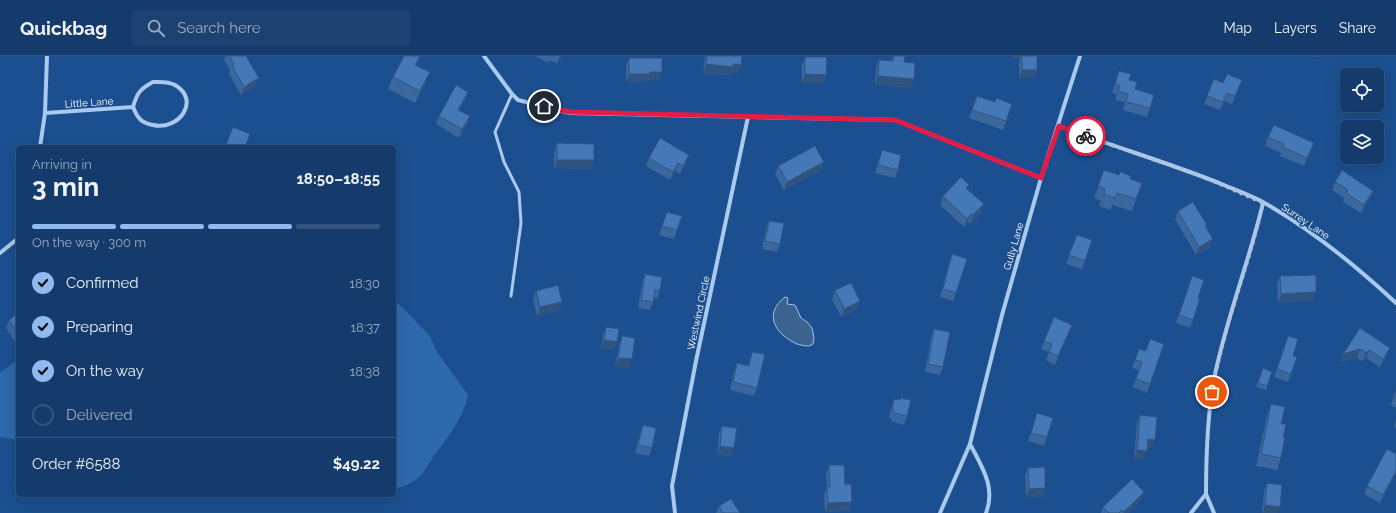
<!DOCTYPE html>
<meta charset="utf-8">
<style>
:root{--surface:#143b6b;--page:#1d4271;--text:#f1f3f6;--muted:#9dadc1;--line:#33557e;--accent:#90b9f0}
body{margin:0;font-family:Raleway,sans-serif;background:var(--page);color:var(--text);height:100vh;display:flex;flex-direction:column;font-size:15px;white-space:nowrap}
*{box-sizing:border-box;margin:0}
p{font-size:13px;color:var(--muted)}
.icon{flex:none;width:22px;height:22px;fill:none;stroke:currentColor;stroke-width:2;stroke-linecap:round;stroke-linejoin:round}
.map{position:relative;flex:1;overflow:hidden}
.details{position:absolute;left:16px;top:89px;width:380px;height:352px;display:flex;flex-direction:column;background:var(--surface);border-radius:6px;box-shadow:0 4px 16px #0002,0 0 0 1px var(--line)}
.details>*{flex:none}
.fabs{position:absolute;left:1340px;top:12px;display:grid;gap:8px}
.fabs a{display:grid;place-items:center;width:44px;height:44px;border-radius:6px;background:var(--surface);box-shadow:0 4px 16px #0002,0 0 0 1px var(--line);font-size:20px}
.pin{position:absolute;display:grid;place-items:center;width:34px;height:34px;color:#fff;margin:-17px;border:2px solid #fff;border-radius:50%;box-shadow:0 1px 4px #0007}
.courier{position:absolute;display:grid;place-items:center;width:40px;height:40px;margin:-20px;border:3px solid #e11d48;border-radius:50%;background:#fff;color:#222;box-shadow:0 1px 5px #0007}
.overview em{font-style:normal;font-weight:700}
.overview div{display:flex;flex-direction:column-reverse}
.overview{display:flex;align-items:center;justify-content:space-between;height:68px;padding:0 16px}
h1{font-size:26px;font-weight:700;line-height:30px}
.bar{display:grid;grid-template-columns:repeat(4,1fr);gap:6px 4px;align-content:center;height:48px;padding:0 16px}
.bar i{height:5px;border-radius:3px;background:var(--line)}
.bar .selected{background:var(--accent)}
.bar p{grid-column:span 4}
.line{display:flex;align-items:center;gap:10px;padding:0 16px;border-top:1px solid var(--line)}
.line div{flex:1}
ol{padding:0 16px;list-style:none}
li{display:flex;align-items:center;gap:12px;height:44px}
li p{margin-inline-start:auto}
li .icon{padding:4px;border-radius:50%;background:var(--accent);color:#111;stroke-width:4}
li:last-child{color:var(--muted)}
li i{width:22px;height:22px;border:2px solid var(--line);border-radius:50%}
header{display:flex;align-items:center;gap:24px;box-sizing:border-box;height:56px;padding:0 20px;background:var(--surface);border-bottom:1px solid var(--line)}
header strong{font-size:19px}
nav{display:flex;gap:22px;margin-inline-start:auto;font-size:14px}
.search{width:280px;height:36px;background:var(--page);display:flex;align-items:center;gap:10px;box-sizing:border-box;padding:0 14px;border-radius:6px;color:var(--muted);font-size:15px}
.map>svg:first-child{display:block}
.green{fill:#2e69ad}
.water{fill:#3c6290;stroke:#9cc4f0}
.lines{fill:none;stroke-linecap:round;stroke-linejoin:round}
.service{stroke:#a9c9ee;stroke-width:3}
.minor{stroke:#a9c9ee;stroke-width:4}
.wall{fill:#3a679d}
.shaded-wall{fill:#305480}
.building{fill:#4478b7;stroke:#305480}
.done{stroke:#afc1d8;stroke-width:4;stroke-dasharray:0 7.2}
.route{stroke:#e11d48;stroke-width:5}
.labels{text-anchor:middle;stroke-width:3;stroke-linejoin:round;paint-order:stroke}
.street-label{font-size:10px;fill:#fff;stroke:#1b4f8f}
</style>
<header>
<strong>Quickbag</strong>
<div class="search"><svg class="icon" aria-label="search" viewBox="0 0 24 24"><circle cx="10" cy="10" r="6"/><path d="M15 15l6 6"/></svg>Search here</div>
<nav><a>Map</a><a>Layers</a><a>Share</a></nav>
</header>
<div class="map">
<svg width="1396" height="457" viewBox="0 0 1396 457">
<rect width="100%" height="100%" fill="#1b4f8f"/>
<path class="green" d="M394,245L402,251L430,280L437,296L468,339C463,363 448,381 433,401C429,407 425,416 419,421C413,426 402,433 394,432Z
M18,304V384L0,381V316Z"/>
<path class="water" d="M785,241L788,242L787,248L795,249L801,262L807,266L812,272L814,282L813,288L809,290C805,290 800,289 797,288C775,278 763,258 785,241Z"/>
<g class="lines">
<path class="service" d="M511,240L521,167L519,136L504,106L495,76L512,38"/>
<path class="minor" d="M484,0L512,38L518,44L570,57L895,64L1041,122
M153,26C160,26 168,25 175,29C201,44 179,75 153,69C148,68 142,66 139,62C136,59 135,55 133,51C137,37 140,33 153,26Z
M45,57L133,51
M1059,70C1114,91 1170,107 1224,129C1236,134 1249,139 1261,145C1310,172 1354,208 1396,247
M40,91L45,57L47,0
M0,197L16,184L18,181
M970,388C982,411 996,431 986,457
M1206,438C1206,400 1207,361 1214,323C1226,263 1249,206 1263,147
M675,457L672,430L696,305L748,61
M940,457L970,388L1002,259L1041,122L1080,0
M1191,457L1206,438L1214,457"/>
</g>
<path class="wall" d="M225,0H246L256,30L241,39L229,18L230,14L224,4Z
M535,0H562L557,8L550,4L548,7Z
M705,0H742L741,9L738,17L731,16L730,19L703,17Z
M893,0H905L904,6L911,32L875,28L876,12L879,4L891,5Z
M1012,0H1037V14L1034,22H1019V7L1020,3H1012Z
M805,1L826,19L823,27H802V9Z
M629,2L659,24H647V26H626V10Z
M417,10L425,28L415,47L388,33L393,21Z
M1119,15L1129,24L1135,33L1150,52L1147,61L1123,54L1125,46L1115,44L1117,38L1112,37Z
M1214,23L1223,27L1242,24L1232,48L1224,45L1220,54L1204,48Z
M468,36L465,44L459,55L470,60L467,69L459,82L436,68L439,60Z
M977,40L995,46L1012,48L1003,74L969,62Z
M1268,81L1311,95L1304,110L1280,100L1281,97L1265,90Z
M557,87L594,104L591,113L554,112V96Z
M882,94L898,114L895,122L875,117L879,103Z
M649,102L686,107L680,118L675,115L670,124L646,110Z
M824,106L821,114L784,134L775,118L778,110Z
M1104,114L1142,127L1132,155L1112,149L1111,154L1099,150L1101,145L1094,142Z
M1335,126L1373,135L1370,143L1361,157L1343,146L1344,142L1332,134Z
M968,133L981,157L970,168L968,166L964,171L940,149L943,140Z
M1178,155L1207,169L1206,172L1210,191L1196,199L1175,163Z
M667,156L677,174L674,183L659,179Z
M769,165L780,188L777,196L762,193L766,173Z
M1077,179L1085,205L1082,213L1066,208Z
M952,198L956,237L953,245L940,241L949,207Z
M645,218L660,234L657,243L654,242L653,246L650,254L638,252L642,227Z
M1280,220L1313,245L1278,246L1277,228Z
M1189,229L1198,242L1193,264L1190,272L1176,267Z
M835,234L860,245L857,253L841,261L832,243Z
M536,235L562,246L559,254L537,260L533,243Z
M18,257V284L15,286L6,272L9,264Z
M1072,269L1055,309L1046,304L1049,296L1041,293L1044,285Z
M606,271L617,286L614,294L601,293L603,279Z
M1360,272L1387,300L1380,311L1366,302L1363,305L1357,302L1340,306L1343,298Z
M934,273L943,311L940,319L925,316L931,282Z
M622,280L629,312L615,310L619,289Z
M1288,280L1293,300L1291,318L1288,326L1274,321Z
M1164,288L1147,337L1133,331L1139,314L1132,312L1139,293L1146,295Z
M752,296L757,332L754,340L730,334L734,315L737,307L748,309Z
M1263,312L1272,316L1266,334L1256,331Z
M1396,333V352L1391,350L1394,339Z
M894,343L907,360L904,369L891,365V362L889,361Z
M1271,348L1281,368L1283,381L1281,402L1277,414L1256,410L1267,360Z
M1037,357L1047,381L1044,390L1028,385Z
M1140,359L1152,392L1147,391L1144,403H1134L1137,367Z
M1396,364V372H1394Z
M643,369L652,392L649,400L635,397L640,377Z
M722,370L731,400L717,398L719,378Z
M1396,398V418L1380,447L1364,438L1367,430Z
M829,409L845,429L849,455L825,456L824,439L827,431L826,418Z
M1028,412L1042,441H1026L1025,420Z
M1267,427L1278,457H1279H1262L1264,436Z
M1141,444L1128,457H1101L1103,451Z
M719,450L740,457H716Z"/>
<path class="shaded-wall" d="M420,0H421L418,8L411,21L415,9Z
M560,0H562L557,8Z
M1013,0H1021L1020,3H1012Z
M1304,0H1321L1320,1Z
M706,8H733L741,9L738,17L731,16L730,19L703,17Z
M1022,14H1037L1034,22H1019Z
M430,16L425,28L415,47L420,35Z
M650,16H662L659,24H647V26H626L629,18Z
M805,18L826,19L823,27H802Z
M878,20L914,23L911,32L875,28Z
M259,22L256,30L241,39L244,31Z
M468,36L465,44L455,62L458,54Z
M470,60L467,69L459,82L462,73Z
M1314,87L1311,95L1304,110L1307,102Z
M689,99L686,107L680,118L683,110Z
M557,104H594L591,113L554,112Z
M824,106L821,114L784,134L787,126Z
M678,107L675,115L670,124L673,116Z
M1373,135L1370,143L1361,157L1364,149Z
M984,148L981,157L970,168L973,159Z
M971,158L968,166L964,171L967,163Z
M1213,183L1210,191L1196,199L1199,191Z
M1316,236L1313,245L1278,246L1281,238Z
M860,245L857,253L841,261L844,253Z
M562,246L559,254L537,260L540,251Z
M1072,269L1069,277L1055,309L1058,300Z
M18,278V284L15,286Z
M604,284L617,286L614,294L601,293Z
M1390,292L1387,300L1380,311L1383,303Z
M1360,293L1357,302L1340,306L1343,298Z
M1369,294L1366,302L1363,305L1366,297Z
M618,302L632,303L629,312L615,310Z
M1148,383L1155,384L1152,392L1145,391Z
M720,390L734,392L731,400L717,398Z
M1137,394L1147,395L1144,403H1134Z
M1396,415V418L1380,447L1383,439Z
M1045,432L1042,441H1026L1029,433Z
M1144,436L1141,444L1128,457H1123Z
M852,446L849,455L825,456L828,447Z
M1265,449L1280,451L1278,457H1262Z"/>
<path class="building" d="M229,0H246L259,22L244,31L232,10L234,8Z
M404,0H420L415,9L430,16L420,35L393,21Z
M707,0H742L741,9L733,8V11L706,8Z
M894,0H905L904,6L915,7L914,23L878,20L879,4L893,5Z
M1022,0H1037V14H1022Z
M805,1H827L826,19L805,18Z
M629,2H662V16H650V18H629Z
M1119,15L1131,18L1129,24L1137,26L1135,33L1154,39L1150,52L1126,46L1128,38L1118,35L1120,30L1115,28Z
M1227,18L1242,24L1235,40L1227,37L1223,46L1207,40L1214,23L1223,27Z
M456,29L468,36L458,54L470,60L462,73L439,60Z
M977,40L995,46L996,42L1012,48L1006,65L972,54Z
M1274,69L1314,87L1307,102L1283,91L1284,88L1268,81Z
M233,71L250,78L245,91H225Z
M660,82L689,99L683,110L678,107L673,116L649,102Z
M557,87L594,88V104H557Z
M815,90L824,106L787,126L778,110Z
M882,94L901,99L898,114L878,109Z
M1104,114L1119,119L1120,116L1131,120L1130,123L1142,127L1136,143L1117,137L1115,142L1104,138L1105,133L1098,130Z
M1342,114L1373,135L1364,149L1346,137L1348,134L1335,126Z
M961,121L969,129L966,132L984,148L973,159L971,158L967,163L943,140Z
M1193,146L1207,169L1205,170L1213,183L1199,191L1178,155Z
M667,156L682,160L677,174L662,170Z
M769,165L784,167L780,188L765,185Z
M1077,179L1092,184L1085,205L1069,199Z
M952,198L967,203L956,237L943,233Z
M645,218L662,221L660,234H655L653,246L641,244Z
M1316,219V236L1281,238L1280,220Z
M1192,220L1204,224L1198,242L1200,243L1193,264L1179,259Z
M851,227L860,245L844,253L835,234Z
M558,229L562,246L540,251L536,235Z
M18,257V277L9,264Z
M1054,261L1072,269L1058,300L1049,296L1052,288L1044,285Z
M606,271L619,273L617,286L604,284Z
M1360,272L1390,292L1383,303L1369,294L1366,297L1360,293L1343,298Z
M934,273L950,276L943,311L928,308Z
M622,280L635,282L632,303L618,302Z
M1288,280L1298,283L1293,300L1297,301L1291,318L1277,313Z
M1150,283L1164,288L1150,328L1136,323L1142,306L1135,304L1139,293L1146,295Z
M752,296L765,298L757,332L733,326L737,307L749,310Z
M1263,312L1272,316L1267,330L1258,327Z
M1396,334V343L1394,342Z
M901,342L911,344L907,360L894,357V354L892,353L894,343L900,344Z
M1271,348L1285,351L1281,368H1286L1283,381H1285L1281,402L1261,398Z
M1037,357L1053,362L1047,381L1031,377Z
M1140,359L1157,361L1155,384L1148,383L1147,395L1137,394Z
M643,369L656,372L652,392L638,389Z
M722,370L737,372L734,392L720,390Z
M1387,393L1396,398V415L1383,439L1367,430Z
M829,409H844L845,429L851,428L852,446L828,447L827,431H830Z
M1045,411V432L1029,433L1028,412Z
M1132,423L1144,436L1124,456L1122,454L1119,457H1109L1103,451Z
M1267,427L1282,429L1280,451L1265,449Z
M731,443L740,457H723L719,450Z"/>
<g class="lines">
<path class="done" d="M1086,80L1204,121L1263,147C1254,187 1241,225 1229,265C1223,288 1216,312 1212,336"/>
<path class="route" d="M544,50L570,56L895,64L1041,122L1059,70L1086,80"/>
</g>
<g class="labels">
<g class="street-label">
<text transform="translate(89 46) rotate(-4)" y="4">Little Lane</text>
<text transform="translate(1306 165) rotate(34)" y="4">Surrey Lane</text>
<text transform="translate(1013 190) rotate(-74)" y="4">Gully Lane</text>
<text transform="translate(698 257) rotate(-78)" y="4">Westwind Circle</text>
</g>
</g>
</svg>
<div class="fabs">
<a><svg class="icon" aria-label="locate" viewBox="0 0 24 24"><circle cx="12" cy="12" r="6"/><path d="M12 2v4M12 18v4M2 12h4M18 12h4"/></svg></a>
<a><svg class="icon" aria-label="layers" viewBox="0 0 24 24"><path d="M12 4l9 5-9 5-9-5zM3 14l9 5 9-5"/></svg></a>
</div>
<div class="pin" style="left:1212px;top:336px;background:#ea580c"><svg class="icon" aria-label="bag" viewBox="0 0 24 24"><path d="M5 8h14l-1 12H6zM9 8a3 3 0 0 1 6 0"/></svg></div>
<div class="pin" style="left:544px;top:50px;background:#1f2937"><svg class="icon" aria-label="home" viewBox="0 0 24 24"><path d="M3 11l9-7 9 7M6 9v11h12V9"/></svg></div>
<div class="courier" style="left:1086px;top:80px"><svg class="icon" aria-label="bike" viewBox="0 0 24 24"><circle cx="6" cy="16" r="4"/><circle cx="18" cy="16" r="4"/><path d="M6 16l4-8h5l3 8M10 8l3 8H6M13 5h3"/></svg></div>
<section class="details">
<div class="overview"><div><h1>3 min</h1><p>Arriving in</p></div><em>18:50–18:55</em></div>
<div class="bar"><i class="selected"></i><i class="selected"></i><i class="selected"></i><i></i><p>On the way · 300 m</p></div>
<ol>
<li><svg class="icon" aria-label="check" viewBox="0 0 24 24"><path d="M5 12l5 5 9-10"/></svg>Confirmed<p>18:30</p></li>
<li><svg class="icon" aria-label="check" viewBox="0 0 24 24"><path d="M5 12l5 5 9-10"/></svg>Preparing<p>18:37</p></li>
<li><svg class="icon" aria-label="check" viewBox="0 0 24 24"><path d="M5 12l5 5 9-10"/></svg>On the way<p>18:38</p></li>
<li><i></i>Delivered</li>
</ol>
<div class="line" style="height:52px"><div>Order #6588</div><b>$49.22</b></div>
</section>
</div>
